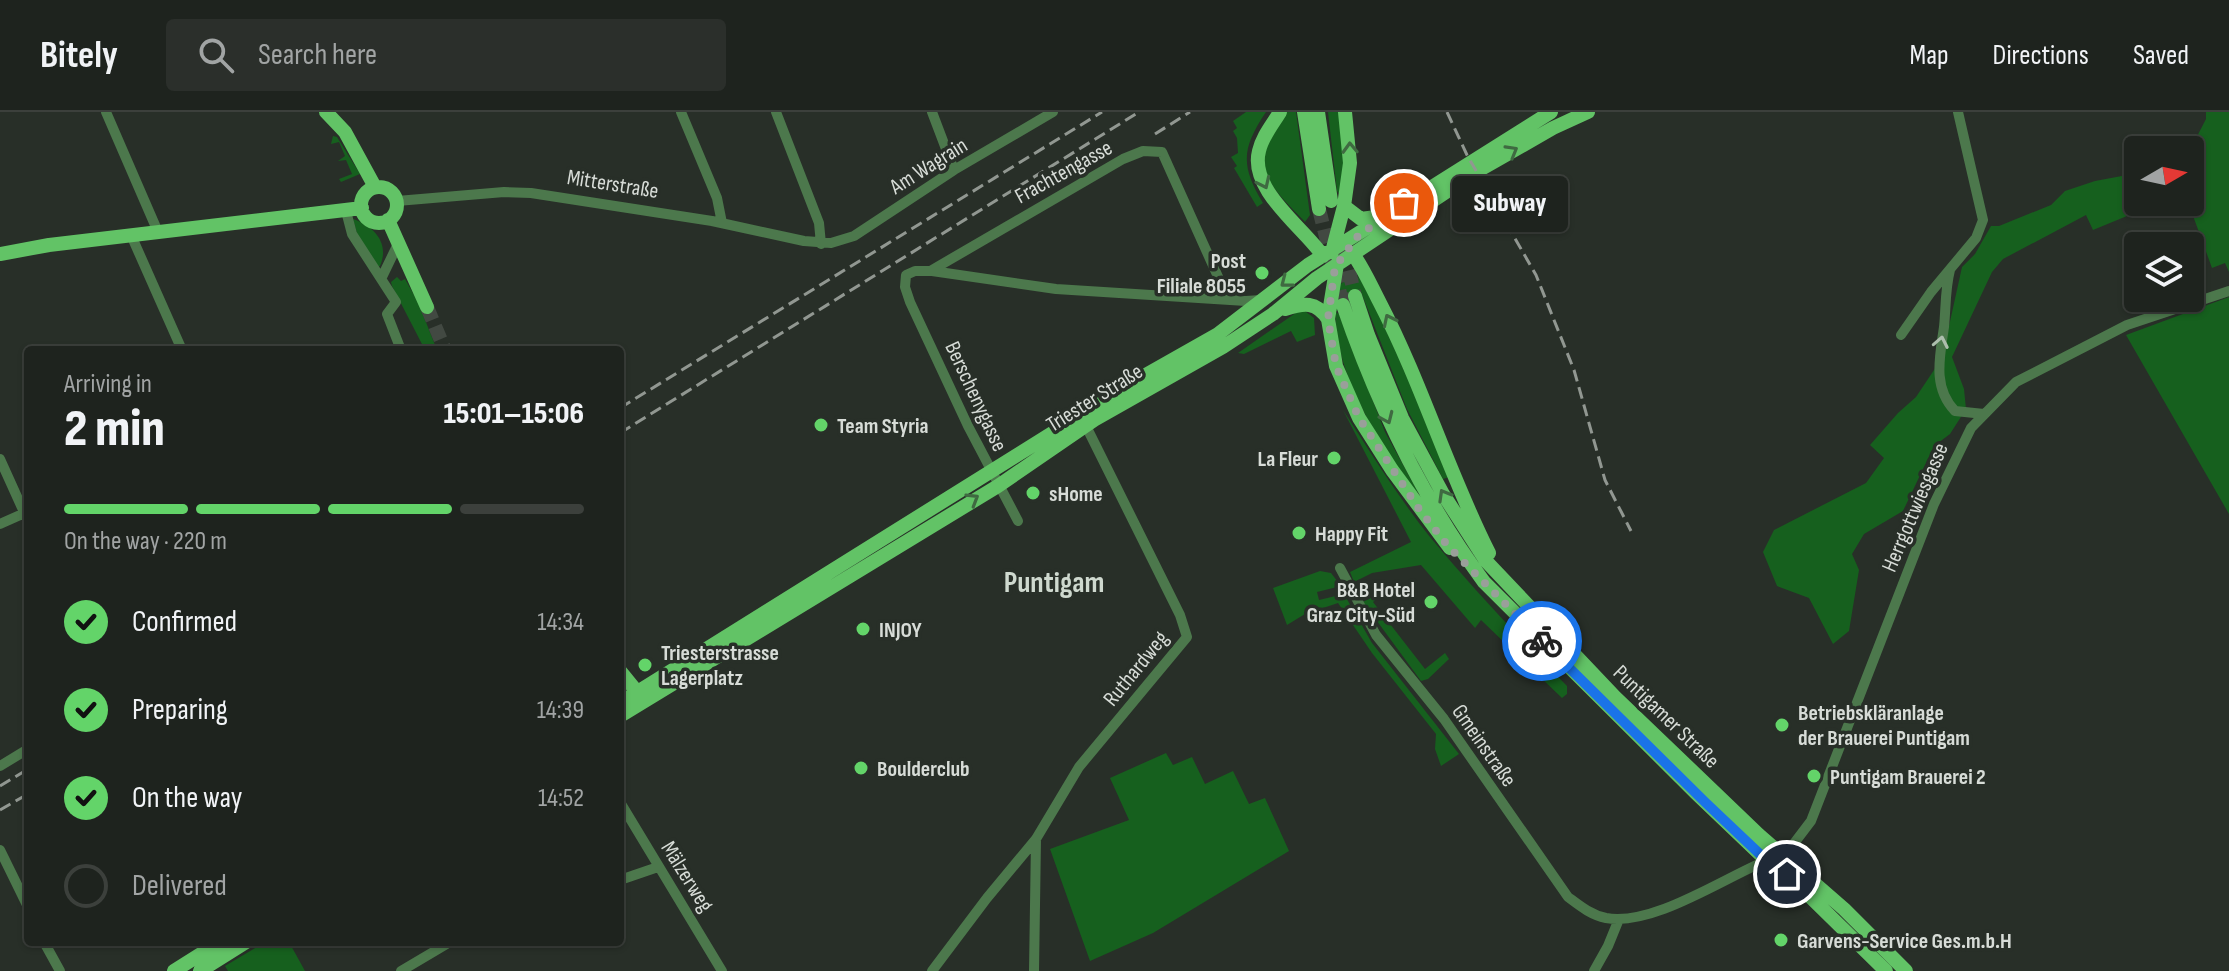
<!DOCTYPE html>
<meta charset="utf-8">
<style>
:root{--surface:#1e231e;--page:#2b2f2b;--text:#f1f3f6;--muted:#a1a4a4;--line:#3c403c;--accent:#63d469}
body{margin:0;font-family:"Sofia Sans Condensed",sans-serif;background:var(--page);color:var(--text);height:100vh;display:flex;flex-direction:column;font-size:30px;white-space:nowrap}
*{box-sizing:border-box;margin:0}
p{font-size:26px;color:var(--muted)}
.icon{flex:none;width:44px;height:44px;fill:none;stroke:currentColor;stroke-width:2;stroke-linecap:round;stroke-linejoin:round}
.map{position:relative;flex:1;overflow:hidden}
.drawer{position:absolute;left:24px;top:234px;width:600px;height:600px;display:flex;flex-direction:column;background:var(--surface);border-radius:8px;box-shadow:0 2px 6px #0004,0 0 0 2px var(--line)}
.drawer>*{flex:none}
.needle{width:52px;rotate:81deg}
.controls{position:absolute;left:2124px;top:24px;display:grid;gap:16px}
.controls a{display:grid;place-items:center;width:80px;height:80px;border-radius:8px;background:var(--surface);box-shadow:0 2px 6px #0004,0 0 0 2px var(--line);font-size:40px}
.pin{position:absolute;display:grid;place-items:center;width:68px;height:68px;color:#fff;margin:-34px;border:4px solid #fff;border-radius:50%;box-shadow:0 2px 8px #0007}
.courier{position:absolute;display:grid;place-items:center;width:80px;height:80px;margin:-40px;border:6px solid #1a73e8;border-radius:50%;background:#fff;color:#222;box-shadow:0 2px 10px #0007}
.bubble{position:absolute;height:56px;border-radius:8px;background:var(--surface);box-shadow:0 2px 6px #0004,0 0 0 2px var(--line);font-size:26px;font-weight:800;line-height:56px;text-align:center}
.overview em{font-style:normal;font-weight:800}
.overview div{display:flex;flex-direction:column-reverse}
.overview{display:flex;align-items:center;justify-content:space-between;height:136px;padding:0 40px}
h1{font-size:52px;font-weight:800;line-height:60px}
.bar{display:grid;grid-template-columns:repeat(4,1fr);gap:12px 8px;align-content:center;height:96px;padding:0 40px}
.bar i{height:10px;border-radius:6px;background:var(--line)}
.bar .on{background:var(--accent)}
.bar p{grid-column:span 4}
ol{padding:0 40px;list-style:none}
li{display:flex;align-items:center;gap:24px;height:88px}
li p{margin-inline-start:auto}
li .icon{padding:8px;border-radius:50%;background:var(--accent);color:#111;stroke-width:4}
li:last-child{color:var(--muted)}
li i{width:44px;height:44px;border:4px solid var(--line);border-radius:50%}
header{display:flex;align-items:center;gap:48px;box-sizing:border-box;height:112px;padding:0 40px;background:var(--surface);border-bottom:2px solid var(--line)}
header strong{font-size:38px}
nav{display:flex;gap:44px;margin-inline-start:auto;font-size:28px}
.search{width:560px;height:72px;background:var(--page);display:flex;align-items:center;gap:20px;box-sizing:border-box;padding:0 28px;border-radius:8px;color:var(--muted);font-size:30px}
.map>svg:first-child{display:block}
.green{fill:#16601e}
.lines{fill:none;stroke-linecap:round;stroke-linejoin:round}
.major-tunnel{stroke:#424942;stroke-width:14;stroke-dasharray:14 7;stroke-linecap:butt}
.minor{stroke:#4c784c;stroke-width:10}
.major{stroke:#62c366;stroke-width:14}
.rail{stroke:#919791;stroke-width:3;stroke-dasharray:12 6;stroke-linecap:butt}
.oneway{stroke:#3f6a41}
.oneway2{stroke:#adbead}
.done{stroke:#9a9f9a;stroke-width:8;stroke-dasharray:0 14.4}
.route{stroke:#1a73e8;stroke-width:10}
.poi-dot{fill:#63d469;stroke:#282f28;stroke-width:3}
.labels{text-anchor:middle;stroke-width:7;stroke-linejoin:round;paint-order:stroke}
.street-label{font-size:22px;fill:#d7dcd7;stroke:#282f28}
.poi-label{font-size:22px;font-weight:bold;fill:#d7dcd7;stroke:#282f28;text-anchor:start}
.district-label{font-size:30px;font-weight:bold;fill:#cfd9cf;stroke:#282f28}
</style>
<header>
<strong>Bitely</strong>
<div class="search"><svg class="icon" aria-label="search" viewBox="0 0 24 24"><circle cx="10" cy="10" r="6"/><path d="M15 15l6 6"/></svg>Search here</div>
<nav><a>Map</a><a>Directions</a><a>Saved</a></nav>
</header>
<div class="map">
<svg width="2229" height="859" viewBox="0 0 2229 859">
<rect width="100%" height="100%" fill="#282f28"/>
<path class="green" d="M1246,0H1266C1242,36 1240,53 1263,91L1257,95L1234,56L1237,54L1231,45L1238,41L1237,26L1233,19L1237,16L1233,9Z
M1286,0H1296L1310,103L1305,110C1287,90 1254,65 1267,34C1272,22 1280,11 1286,0Z
M1328,0H1339L1345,38L1340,82L1337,79Z
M2206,0H2229V160L2225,151L2212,156L2188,90H2190V38L2206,7Z
M333,24L337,25L360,62L341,70L339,67L352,62L346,48L338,49L345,44L339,30L331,32Z
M2138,61V90H2161L2093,118L2086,103L2003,147L1992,160L1952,245L1964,277L1966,297L1950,322L1934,334L1903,399L1864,422L1852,442L1859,458L1849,519L1833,532L1809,486L1777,474L1763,440L1774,418L1866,371L1884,346L1870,333L1898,301L1916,285L1942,246L1962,155L1975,142L1991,114H1999L2051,93L2065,79L2095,69Z
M353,107C374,114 390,131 380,154L378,155L358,125Z
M1354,161L1364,171L1400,242L1449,365L1443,367L1407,297L1361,180L1335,200L1339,202L1385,320L1418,380L1415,382C1373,318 1326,254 1337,175Z
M397,165L401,169L405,167L418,190L437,238L424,236L392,174L391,170Z
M2229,185V402L2126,223Z
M1305,199L1314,206L1315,223L1297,230L1291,219L1244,242L1238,241L1297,200Z
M1343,298C1371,341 1398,385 1430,425C1473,477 1520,526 1567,574V582L1562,586L1481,508L1475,516L1421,453L1372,461L1354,470L1350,460L1411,430Z
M1320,459L1331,461L1341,474L1317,480L1319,488L1344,482L1372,531L1459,642L1441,654L1435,637L1436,622L1372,541L1338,491L1305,502L1287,513L1273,476Z
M1375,483L1379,485L1373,490L1425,557L1445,541L1449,547L1428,567L1421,569L1363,490Z
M1166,641L1173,653L1192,645L1205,672L1233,659L1249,692L1265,686L1289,739L1153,821L1090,849L1050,737L1129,708L1110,666Z
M265,830H289L305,859H228L225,854Z"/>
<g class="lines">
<path class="major-tunnel" d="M1319,97L1343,193
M1344,138L1355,184
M427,195L445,238"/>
<path class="minor" d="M106,0L158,120
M681,0L717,86L722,111
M776,0L819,111L821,132
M932,0L954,58
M397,89L504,80L531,81L712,109L804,129L831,131L854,124L954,58L1053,0
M346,99L352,122L396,190L387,202L401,238
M131,123L182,238
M932,158L1123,47L1143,39L1162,40L1228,187
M1950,158C1945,177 1946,196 1944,215C1940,244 1932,275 1955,299L1984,302
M382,165L397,134
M1901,223L1931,180L1976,126L1983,108L1958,0
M0,347L28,409
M1018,409L968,314L910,190L905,175L906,163L915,159H932L1056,177L1246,189L1261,188
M0,412L27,400
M1340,456L1376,523L1444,607L1568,785C1580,794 1591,803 1606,806C1657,815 1733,759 1782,742L1792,734L1811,709L1934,392L1971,316L2016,270L2127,213L2229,179
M0,654L28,637
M620,690L722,859
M0,738L28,795
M620,768L658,755
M44,830L60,859
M401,859L450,830
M932,859L987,786L1036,727L1079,655L1187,525L1180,503L1086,314
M1034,859L1036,727
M1594,859L1608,834L1619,807"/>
<path class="major" d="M326,0L345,20L375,75
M1280,0C1272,13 1262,25 1259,39C1249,78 1303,115 1323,144
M1304,0L1319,97
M1318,0L1331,89
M1345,0L1350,51L1344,94L1361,107L1383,104
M361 93a18 18 0 1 1 36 0a18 18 0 1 1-36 0Z
M388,108L427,195
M1332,140L1344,94
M0,142L49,133L362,96
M1353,142C1364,157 1371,174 1380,191C1422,272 1448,360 1489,441
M1337,152L1328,207L1336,254L1359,306L1392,358L1450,436
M1355,184L1368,223L1402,306L1443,382L1486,449L1615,585L1759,723L1844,797L1906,859
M1343,193C1377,292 1422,386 1484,470L1696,681L1765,747L1787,762L1886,859
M1285,197C1304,191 1316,189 1328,207
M620,559L642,586
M620,591L1142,265L1218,222L1308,153L1551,0
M620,604L998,374L1094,308L1223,235L1273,202L1317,166L1476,60L1553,16L1588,0
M174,859L220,830
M200,859L246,830"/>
<path class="rail" d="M1447,0L1467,43L1536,163L1574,258L1605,368L1631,419
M1155,22L1190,0
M620,296L1102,0
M620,321L1139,0
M0,674L28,657
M0,698L28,682"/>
</g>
<defs><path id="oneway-chevron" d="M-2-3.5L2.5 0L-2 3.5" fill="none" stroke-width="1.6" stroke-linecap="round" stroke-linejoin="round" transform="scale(2)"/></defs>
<g class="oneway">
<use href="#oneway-chevron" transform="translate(1350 36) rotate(-92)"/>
<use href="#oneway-chevron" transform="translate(1512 39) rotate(-30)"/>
<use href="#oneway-chevron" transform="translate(1264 71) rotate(65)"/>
<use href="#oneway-chevron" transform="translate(1286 170) rotate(142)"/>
<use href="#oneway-chevron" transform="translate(1389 208) rotate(-116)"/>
<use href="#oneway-chevron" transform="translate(1387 306) rotate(66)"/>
<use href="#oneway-chevron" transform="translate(1444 383) rotate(-120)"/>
<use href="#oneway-chevron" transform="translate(973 387) rotate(-31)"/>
</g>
<use class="oneway2" href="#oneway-chevron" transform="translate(1941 230) rotate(-79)"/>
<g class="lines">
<path class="done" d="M1404,91L1358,124L1335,155L1328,207L1336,254L1359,306L1419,397L1448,434L1542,529"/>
<path class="route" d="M1542,529L1706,691L1765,747L1787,762"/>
</g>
<g class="poi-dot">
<circle cx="1262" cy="161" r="8"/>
<circle cx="821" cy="313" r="8"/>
<circle cx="1334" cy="346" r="8"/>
<circle cx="1033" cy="381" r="8"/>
<circle cx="1299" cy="421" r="8"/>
<circle cx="1431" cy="490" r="8"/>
<circle cx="863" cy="517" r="8"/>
<circle cx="645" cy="553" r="8"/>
<circle cx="1782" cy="613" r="8"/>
<circle cx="861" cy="656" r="8"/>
<circle cx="1814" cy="664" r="8"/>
<circle cx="1781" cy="828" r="8"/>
</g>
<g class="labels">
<g class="street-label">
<text transform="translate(928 53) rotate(-32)" y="8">Am Wagrain</text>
<text transform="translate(1063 59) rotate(-29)" y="8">Frachtengasse</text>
<text transform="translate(613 71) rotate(9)" y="8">Mitterstraße</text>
<text transform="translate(977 284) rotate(65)" y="8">Berschenygasse</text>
<text transform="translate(1094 285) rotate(-32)" y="8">Triester Straße</text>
<text transform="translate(1914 395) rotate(-67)" y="8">Herrgottwiesgasse</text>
<text transform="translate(1135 556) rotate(-51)" y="8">Ruthardweg</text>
<text transform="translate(1667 604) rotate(44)" y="8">Puntigamer Straße</text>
<text transform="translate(1485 633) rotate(55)" y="8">Gmeinstraße</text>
<text transform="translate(688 764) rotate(58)" y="8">Mälzerweg</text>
</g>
<g class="poi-label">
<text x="1246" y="156" text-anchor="end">Post<tspan x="1246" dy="25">Filiale 8055</tspan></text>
<text x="837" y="321">Team Styria</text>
<text x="1318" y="354" text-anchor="end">La Fleur</text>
<text x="1049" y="389">sHome</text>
<text x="1315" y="429">Happy Fit</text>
<text x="1415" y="485" text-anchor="end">B&amp;B Hotel<tspan x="1415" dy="25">Graz City-Süd</tspan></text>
<text x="879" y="525">INJOY</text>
<text x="661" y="548">Triesterstrasse<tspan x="661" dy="25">Lagerplatz</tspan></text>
<text x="1798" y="608">Betriebskläranlage<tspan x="1798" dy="25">der Brauerei Puntigam</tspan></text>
<text x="877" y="664">Boulderclub</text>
<text x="1830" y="672">Puntigam Brauerei 2</text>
<text x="1797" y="836">Garvens-Service Ges.m.b.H</text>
</g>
<g class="district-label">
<text x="1054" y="480">Puntigam</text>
</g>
</g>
</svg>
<div class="controls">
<a><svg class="needle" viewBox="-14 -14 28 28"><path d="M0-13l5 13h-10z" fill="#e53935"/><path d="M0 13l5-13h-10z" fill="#a1a4a4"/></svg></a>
<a><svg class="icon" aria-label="layers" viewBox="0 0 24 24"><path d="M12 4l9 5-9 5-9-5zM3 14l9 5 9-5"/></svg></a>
</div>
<div class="pin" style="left:1404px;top:91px;background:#ea580c"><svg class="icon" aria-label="bag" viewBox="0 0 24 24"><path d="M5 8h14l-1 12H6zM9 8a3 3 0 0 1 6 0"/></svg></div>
<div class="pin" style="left:1787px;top:762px;background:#1f2937"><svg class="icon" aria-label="home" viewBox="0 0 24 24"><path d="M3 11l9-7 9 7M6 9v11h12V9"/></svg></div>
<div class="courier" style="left:1542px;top:529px"><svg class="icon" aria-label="bike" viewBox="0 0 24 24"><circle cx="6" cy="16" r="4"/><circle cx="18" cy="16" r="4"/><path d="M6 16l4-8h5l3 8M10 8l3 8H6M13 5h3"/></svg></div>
<div class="bubble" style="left:1452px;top:64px;width:116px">Subway</div>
<section class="drawer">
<div class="overview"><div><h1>2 min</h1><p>Arriving in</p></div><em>15:01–15:06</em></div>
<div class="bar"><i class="on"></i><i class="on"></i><i class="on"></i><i></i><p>On the way · 220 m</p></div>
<ol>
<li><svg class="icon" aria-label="check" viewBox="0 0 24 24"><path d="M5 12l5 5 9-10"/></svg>Confirmed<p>14:34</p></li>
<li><svg class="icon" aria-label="check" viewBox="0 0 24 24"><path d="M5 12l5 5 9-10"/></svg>Preparing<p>14:39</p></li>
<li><svg class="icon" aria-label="check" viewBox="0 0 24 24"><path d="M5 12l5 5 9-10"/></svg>On the way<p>14:52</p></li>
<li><i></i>Delivered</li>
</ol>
</section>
</div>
